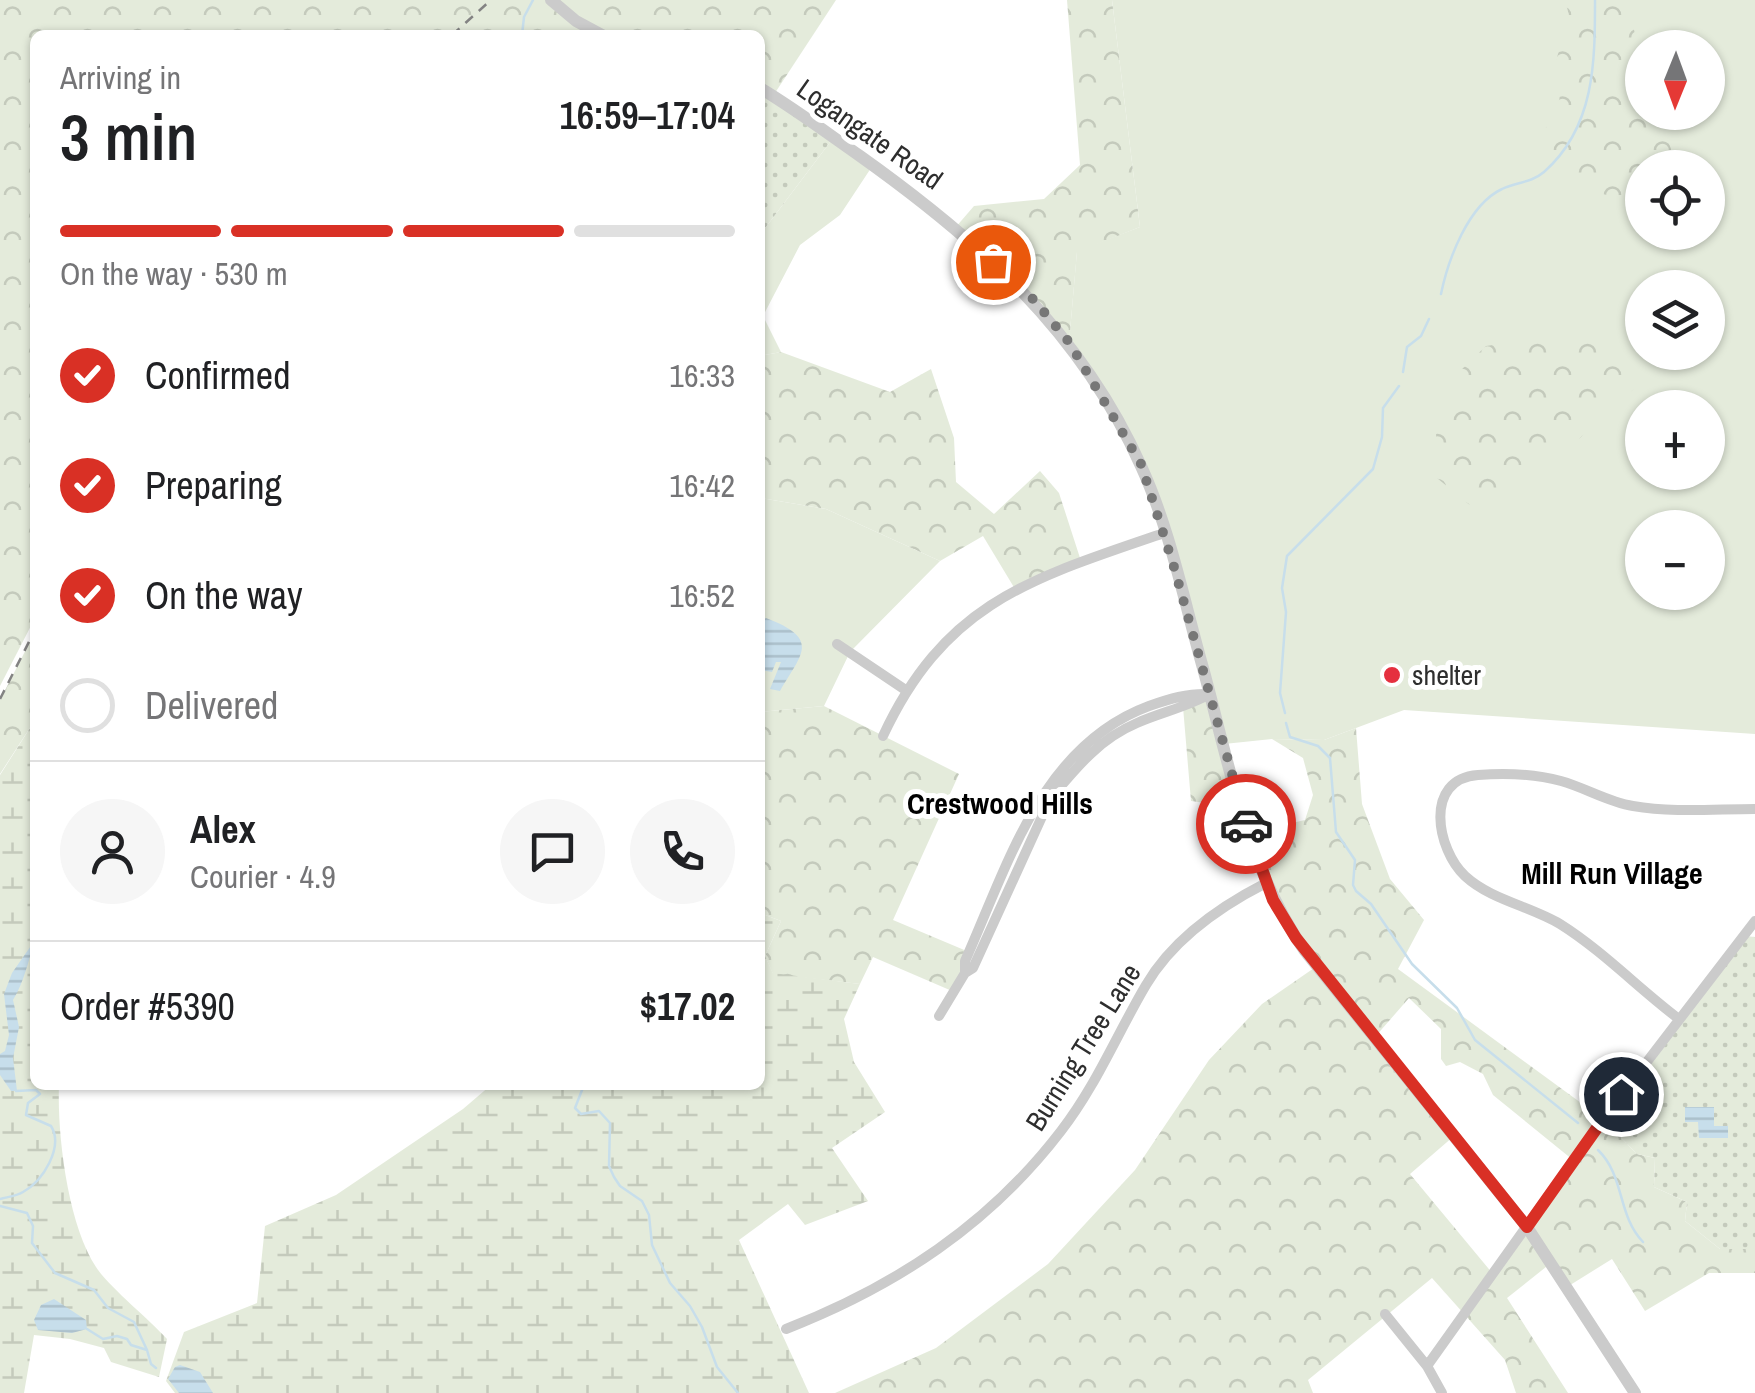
<!DOCTYPE html>
<meta charset="utf-8">
<style>
:root{--surface:#fff;--page:#f6f6f6;--text:#202124;--muted:#757577;--line:#e0e0e0;--accent:#d93025}
body{margin:0;font-family:"Archivo Narrow",sans-serif;background:var(--page);color:var(--text);height:100vh;display:flex;flex-direction:column;font-size:38px;white-space:nowrap}
*{box-sizing:border-box;margin:0}
p{font-size:32px;color:var(--muted)}
.icon{flex:none;width:55px;height:55px;fill:none;stroke:currentColor;stroke-width:2;stroke-linecap:round;stroke-linejoin:round}
.map{position:relative;flex:1;overflow:hidden}
.panel{position:absolute;left:30px;top:30px;width:735px;height:1060px;display:flex;flex-direction:column;background:var(--surface);border-radius:15px;box-shadow:0 2px 8px #0004}
.panel>*{flex:none}
.needle{width:65px;rotate:181deg}
.tools{position:absolute;left:1625px;top:30px;display:grid;gap:20px}
.tools a{display:grid;place-items:center;width:100px;height:100px;border-radius:50%;background:var(--surface);box-shadow:0 2px 8px #0004;font-size:50px}
.pin{position:absolute;display:grid;place-items:center;width:85px;height:85px;color:#fff;margin:-42px;border:5px solid #fff;border-radius:50%;box-shadow:0 2px 10px #0007}
.courier{position:absolute;display:grid;place-items:center;width:100px;height:100px;margin:-50px;border:8px solid #d93025;border-radius:50%;background:#fff;color:#222;box-shadow:0 2px 12px #0007}
.overview em{font-style:normal;font-weight:600}
.overview div{display:flex;flex-direction:column-reverse}
.overview{display:flex;align-items:center;justify-content:space-between;height:170px;padding:0 30px}
h1{font-size:65px;font-weight:600;line-height:75px}
.bar{display:grid;grid-template-columns:repeat(4,1fr);gap:15px 10px;align-content:center;height:120px;padding:0 30px}
.bar i{height:12px;border-radius:8px;background:var(--line)}
.bar .active{background:var(--accent)}
.bar p{grid-column:span 4}
.line{display:flex;align-items:center;gap:25px;padding:0 30px;border-top:2px solid var(--line)}
.line div{flex:1}
.round{display:grid;place-items:center;flex:none;width:105px;height:105px;border-radius:52px;background:var(--page)}
ol{padding:0 30px;list-style:none}
li{display:flex;align-items:center;gap:30px;height:110px}
li p{margin-inline-start:auto}
li .icon{padding:10px;border-radius:50%;background:var(--accent);color:#fff;stroke-width:4}
li:last-child{color:var(--muted)}
li i{width:55px;height:55px;border:5px solid var(--line);border-radius:50%}
.map>svg:first-child{display:block}
.grass{fill:#e4ebdb;fill-rule:evenodd}
.forest{fill:url(#forest-crowns);fill-rule:evenodd}
.wetland{fill:url(#wetland-marsh)}
.park{fill:url(#park-dots)}
.water{fill:url(#water-rules)}
.lines{fill:none;stroke-linecap:round;stroke-linejoin:round}
.stream{stroke:#c7deeb;stroke-width:2.5}
.minor{stroke:#cbcbcb;stroke-width:10}
.tertiary{stroke:#cbcbcb;stroke-width:12}
.rail{stroke:#838383;stroke-width:2.5;stroke-dasharray:10 8;stroke-linecap:butt}
.done{stroke:#777;stroke-width:10;stroke-dasharray:0 18}
.route{stroke:#d93025;stroke-width:12}
.poi-dot{fill:#e5303f;stroke:#fff;stroke-width:4}
.labels{text-anchor:middle;stroke-width:10;stroke-linejoin:round;paint-order:stroke}
.street-label{font-size:28px;fill:#2e2e2e;stroke:#fff}
.poi-label{font-size:28px;fill:#2e2e2e;stroke:#fff;text-anchor:start}
.neighbourhood-label{font-size:30px;font-weight:bold;fill:#000;stroke:#fff}
</style>
<div class="map">
<svg width="1755" height="1393" viewBox="0 0 1755 1393">
<defs>
<pattern id="forest-crowns" width="20" height="18" patternUnits="userSpaceOnUse" patternTransform="scale(2.5)"><rect width="20" height="18" fill="#e4ebdb"/><path d="M2 6a3 3 0 1 1 6 0M12 15a3 3 0 1 1 6 0" fill="none" stroke="#c4cabc"/></pattern>
<pattern id="wetland-marsh" width="20" height="14" patternUnits="userSpaceOnUse" patternTransform="scale(2.5)"><rect width="20" height="14" fill="#e4ebdb"/><path d="M1 5h8M5 5V1M11 12h8M15 12V8" fill="none" stroke="#c4cabc"/></pattern>
<pattern id="park-dots" width="8" height="8" patternUnits="userSpaceOnUse" patternTransform="scale(2.5)"><rect width="8" height="8" fill="#e4ebdb"/><path d="M2 2h.1M6 6h.1" fill="none" stroke="#c4cabc" stroke-width="1.8" stroke-linecap="round"/></pattern>
<pattern id="water-rules" width="6" height="5" patternUnits="userSpaceOnUse" patternTransform="scale(2.5)"><rect width="6" height="5" fill="#c7deeb"/><path d="M0 2.5h6" fill="none" stroke="#abbfca"/></pattern>
</defs>
<rect width="100%" height="100%" fill="#fff"/>
<path class="grass" d="M1112,0H1755V734L1404,710L1324,740L1272,739L1224,744L1153,495L1069,343L1077,251L1140,227ZM1642,48H1708V112H1642ZM1642,168H1708V232H1642ZM1642,288H1708V352H1642ZM1642,408H1708V472H1642ZM1642,528H1708V592H1642Z
M834,137L873,165L840,215L800,245L763,316L781,352L760,356V235Z
M760,498L826,509L940,561L850,652L824,706L760,712Z"/>
<path class="forest" d="M0,0H836L773,96L760,88V35H35V618L0,686Z
M1067,0H1112L1140,227L1077,252L1069,343L955,228L974,206L1044,199L1080,165Z
M1564,0H1627L1642,64V112L1659,113L1676,164L1675,167L1642,168V199C1588,196 1570,185 1528,151C1540,138 1558,113 1560,95C1561,82 1554,66 1558,54C1565,33 1575,23 1564,0Z
M1553,336C1597,337 1637,331 1635,388L1595,421L1573,446L1491,504L1471,506L1437,478L1436,429L1460,371L1486,346Z
M781,352L890,392L931,369L954,438L956,482L994,514L1040,471L1059,493L1081,561L1015,589L983,536L940,561L826,509L760,498V356Z
M35,632V720L0,774V700Z
M1210,694L1242,808L1191,801L1183,707Z
M824,706L959,774L893,920L969,952L952,991L873,957L860,984L773,974L765,956L781,921L760,913V712Z
M1356,728L1362,804L1390,879L1424,920L1398,969L1603,1119L1637,1154L1655,1158L1654,1187L1687,1202L1685,1221L1720,1249H1755V1273H1709L1645,1311L1612,1259L1567,1287L1551,1263L1507,1298L1568,1393H1516L1505,1360L1432,1278L1308,1380L1313,1393H835L936,1348L1048,1264L1135,1170L1209,1060L1262,1004L1317,966L1296,938L1248,833L1305,820L1313,795L1303,758L1272,739L1324,740ZM1409,998L1441,1029V1059L1446,1066L1460,1062L1483,1074L1493,1095L1573,1160L1493,1274L1410,1174L1454,1136L1375,1037Z"/>
<path class="wetland" d="M35,720V1085H59C57,1135 68,1225 96,1267C109,1287 149,1319 167,1339L159,1377L111,1362L104,1348L70,1339L34,1335L24,1393H0V775Z
M760,913L781,921L765,956L773,973L860,984L844,1019L854,1062L885,1112L832,1148L868,1201L805,1225L788,1204L739,1240L809,1393H175L166,1381L184,1332L257,1303L265,1226L336,1195L463,1109L491,1085H760Z"/>
<path class="park" d="M760,88L834,137L760,235Z
M1745,936L1755,937V1249H1720L1685,1221L1687,1202L1654,1187L1655,1158L1637,1154L1603,1119Z"/>
<path class="water" d="M766,618C821,639 802,653 780,691L770,689L781,662H776L772,672L760,670V622Z
M35,940C28,962 24,982 13,1000L19,1027L13,1058L17,1091H11L0,1075V1054L5,1051L9,1035L4,994L12,973Z
M1685,1107H1714V1126H1728V1138H1699L1698,1122H1685Z
M54,1299L86,1320L87,1329L72,1333L38,1330L34,1320L41,1305Z
M180,1365L200,1372L213,1393H179L168,1379L175,1367Z"/>
<g class="lines">
<path class="stream" d="M522,35L524,17L533,0
M1441,294C1448,260 1468,205 1502,189C1516,182 1531,183 1544,172C1595,127 1595,62 1595,0
M1403,372L1407,347L1421,336L1429,319
M1285,713L1280,693L1286,612L1282,588L1287,556L1373,469L1382,437L1383,408L1399,386
M1286,723L1290,737L1318,746L1330,758L1336,832L1355,860L1353,885L1356,891L1371,904L1412,964L1457,1008L1475,1040L1578,1123
M584,1085L575,1108L581,1114L599,1111L610,1123L609,1166L614,1177L620,1186L642,1201L649,1215L652,1245L670,1283L690,1306L702,1327L717,1367L738,1393
M1598,1150C1625,1176 1617,1215 1643,1242
M0,1199C7,1197 17,1196 23,1192C43,1181 64,1147 51,1126L26,1115L28,1103L40,1094L36,1090L16,1091
M0,1206L27,1213L33,1226L32,1243L55,1273L94,1290L108,1308L134,1322L147,1350
M87,1329L103,1339L117,1336L127,1339L131,1345L147,1350L151,1364L156,1368"/>
<path class="minor" d="M837,644L907,691
M883,736C946,601 1033,578 1164,533
M965,973V961C1008,865 1041,746 1149,706C1169,699 1188,693 1209,694
M939,1016L965,973L973,968L1050,799C1076,768 1099,739 1137,723C1162,712 1187,707 1210,694
M1679,1019C1639,989 1603,951 1560,924C1530,906 1491,900 1465,876C1437,850 1423,779 1478,775C1505,773 1535,774 1561,781C1586,788 1608,802 1633,806C1673,813 1715,809 1755,809
M1385,1314L1427,1366L1442,1393
M786,1329C896,1286 989,1225 1061,1131C1096,1086 1117,1034 1146,985C1173,939 1219,907 1266,883
M1427,1366L1603,1119L1755,921"/>
<path class="tertiary" d="M551,0L576,21L602,35
M760,88C795,109 827,133 860,156C978,240 1081,331 1141,466C1170,529 1184,601 1203,668C1229,764 1247,868 1305,951L1527,1227L1635,1393"/>
<path class="rail" d="M452,35L491,0
M0,699L35,630"/>
</g>
<g class="lines">
<path class="done" d="M993,262L1034,300L1069,342L1141,464L1174,567L1246,824"/>
<path class="route" d="M1246,824L1273,900L1296,938L1527,1227L1621,1094"/>
</g>
<circle class="poi-dot" cx="1392" cy="675" r="10"/>
<g class="labels">
<g class="street-label">
<text transform="translate(870 134) rotate(35)" y="10">Logangate Road</text>
<text transform="translate(1083 1047) rotate(-58)" y="10">Burning Tree Lane</text>
</g>
<g class="poi-label">
<text x="1412" y="685">shelter</text>
</g>
<g class="neighbourhood-label">
<text x="1000" y="814">Crestwood Hills</text>
<text x="1612" y="884">Mill Run Village</text>
</g>
</g>
</svg>
<div class="tools">
<a><svg class="needle" viewBox="-14 -14 28 28"><path d="M0-13l5 13h-10z" fill="#e53935"/><path d="M0 13l5-13h-10z" fill="#757577"/></svg></a>
<a><svg class="icon" aria-label="locate" viewBox="0 0 24 24"><circle cx="12" cy="12" r="6"/><path d="M12 2v4M12 18v4M2 12h4M18 12h4"/></svg></a>
<a><svg class="icon" aria-label="layers" viewBox="0 0 24 24"><path d="M12 4l9 5-9 5-9-5zM3 14l9 5 9-5"/></svg></a>
<a>+</a>
<a>−</a>
</div>
<div class="pin" style="left:993px;top:262px;background:#ea580c"><svg class="icon" aria-label="bag" viewBox="0 0 24 24"><path d="M5 8h14l-1 12H6zM9 8a3 3 0 0 1 6 0"/></svg></div>
<div class="pin" style="left:1621px;top:1094px;background:#1f2937"><svg class="icon" aria-label="home" viewBox="0 0 24 24"><path d="M3 11l9-7 9 7M6 9v11h12V9"/></svg></div>
<div class="courier" style="left:1246px;top:824px"><svg class="icon" aria-label="car" viewBox="0 0 24 24"><path d="M5 17H2v-5l4-1 3-4h7l3 4 3 1v5h-3M9 17h6M6 11h13"/><circle cx="7" cy="17" r="2"/><circle cx="17" cy="17" r="2"/></svg></div>
<section class="panel">
<div class="overview"><div><h1>3 min</h1><p>Arriving in</p></div><em>16:59–17:04</em></div>
<div class="bar"><i class="active"></i><i class="active"></i><i class="active"></i><i></i><p>On the way · 530 m</p></div>
<ol>
<li><svg class="icon" aria-label="check" viewBox="0 0 24 24"><path d="M5 12l5 5 9-10"/></svg>Confirmed<p>16:33</p></li>
<li><svg class="icon" aria-label="check" viewBox="0 0 24 24"><path d="M5 12l5 5 9-10"/></svg>Preparing<p>16:42</p></li>
<li><svg class="icon" aria-label="check" viewBox="0 0 24 24"><path d="M5 12l5 5 9-10"/></svg>On the way<p>16:52</p></li>
<li><i></i>Delivered</li>
</ol>
<div class="line" style="height:180px"><a class="round"><svg class="icon" aria-label="person" viewBox="0 0 24 24"><circle cx="12" cy="8" r="4"/><path d="M4 21q1-7 8-7t8 7"/></svg></a><div><b>Alex</b><p>Courier · 4.9</p></div><a class="round"><svg class="icon" aria-label="chat" viewBox="0 0 24 24"><path d="M4 5h16v11H9l-5 4z"/></svg></a><a class="round"><svg class="icon" aria-label="phone" viewBox="0 0 24 24"><path d="M5 4h4l2 5-3 2q2 4 5 5l2-3 5 2v4C11 20 4 13 5 4z"/></svg></a></div>
<div class="line" style="height:130px"><div>Order #5390</div><b>$17.02</b></div>
</section>
</div>
